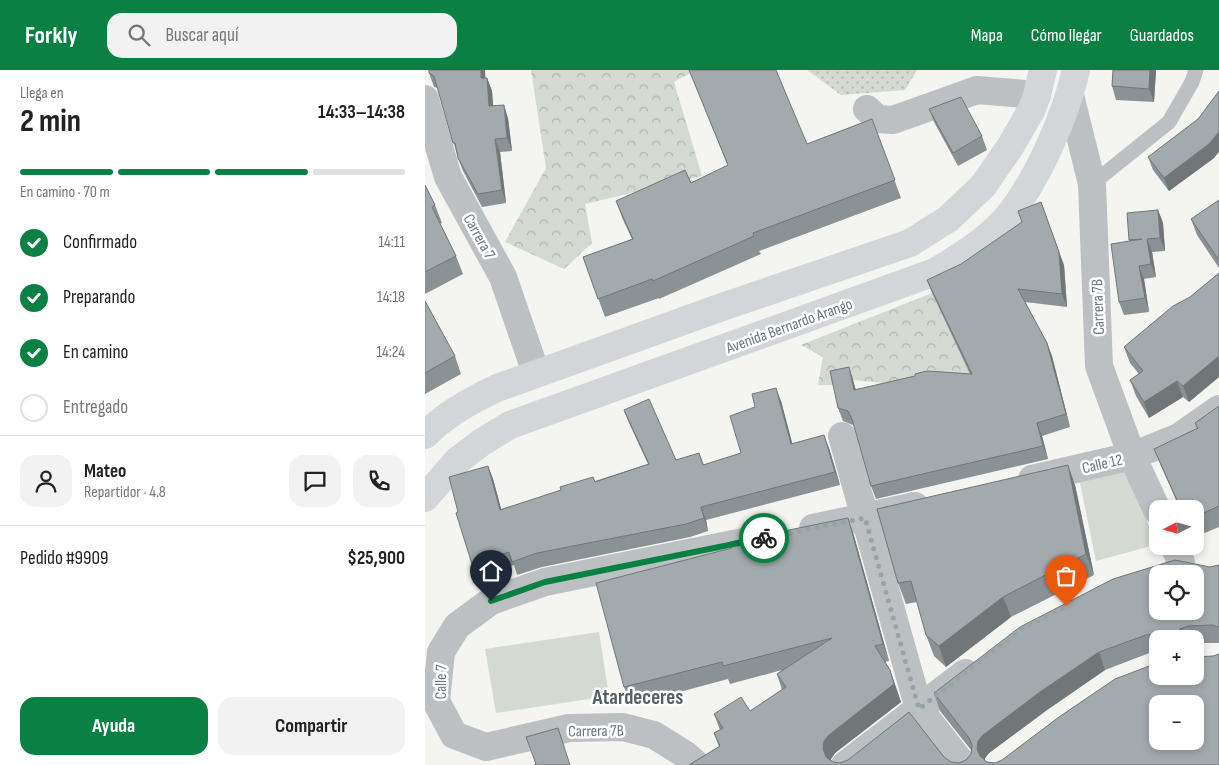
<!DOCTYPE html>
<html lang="es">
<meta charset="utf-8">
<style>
:root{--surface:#fff;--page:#f2f2f2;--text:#222;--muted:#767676;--line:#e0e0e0;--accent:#0b8043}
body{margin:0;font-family:"Sofia Sans Condensed",sans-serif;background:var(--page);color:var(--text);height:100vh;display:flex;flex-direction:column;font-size:19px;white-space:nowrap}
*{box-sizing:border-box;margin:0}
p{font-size:16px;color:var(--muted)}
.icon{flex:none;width:28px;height:28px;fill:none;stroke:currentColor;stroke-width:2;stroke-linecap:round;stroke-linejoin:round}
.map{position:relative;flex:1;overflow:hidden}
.details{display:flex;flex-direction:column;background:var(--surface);width:425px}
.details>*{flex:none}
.needle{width:32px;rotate:264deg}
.tools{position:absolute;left:724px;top:430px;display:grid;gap:10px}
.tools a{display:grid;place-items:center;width:55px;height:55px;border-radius:10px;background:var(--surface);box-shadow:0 2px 8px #0003;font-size:25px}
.pin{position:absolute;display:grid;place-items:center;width:42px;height:42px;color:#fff;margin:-51px -21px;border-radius:50% 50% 50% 0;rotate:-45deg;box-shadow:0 0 5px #0007}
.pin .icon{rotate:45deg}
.courier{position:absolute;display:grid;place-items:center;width:50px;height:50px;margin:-25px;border:4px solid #0b8043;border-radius:50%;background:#fff;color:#222;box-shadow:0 1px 6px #0007}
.head em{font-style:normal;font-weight:700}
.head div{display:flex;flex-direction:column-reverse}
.head{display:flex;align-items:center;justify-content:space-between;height:85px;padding:0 20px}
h1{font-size:32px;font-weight:700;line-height:38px}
.bar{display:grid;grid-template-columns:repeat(4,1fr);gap:8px 5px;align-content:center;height:60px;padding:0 20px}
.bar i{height:6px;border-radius:4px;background:var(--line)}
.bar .current{background:var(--accent)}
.bar p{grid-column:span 4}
.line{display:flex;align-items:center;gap:12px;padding:0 20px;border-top:1px solid var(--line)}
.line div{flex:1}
.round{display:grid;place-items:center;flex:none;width:52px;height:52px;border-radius:15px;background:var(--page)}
ol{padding:0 20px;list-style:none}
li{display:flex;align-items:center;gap:15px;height:55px}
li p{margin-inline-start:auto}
li .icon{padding:5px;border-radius:50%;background:var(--accent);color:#fff;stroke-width:4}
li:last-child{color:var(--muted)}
li i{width:28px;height:28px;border:2px solid var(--line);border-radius:50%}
.primary-button{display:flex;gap:10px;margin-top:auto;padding:10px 20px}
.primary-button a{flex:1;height:58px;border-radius:15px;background:var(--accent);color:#fff;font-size:20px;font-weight:700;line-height:58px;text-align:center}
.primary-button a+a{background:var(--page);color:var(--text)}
header{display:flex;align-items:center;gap:30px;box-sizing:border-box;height:70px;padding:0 25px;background:var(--accent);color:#fff}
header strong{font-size:24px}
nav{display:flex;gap:28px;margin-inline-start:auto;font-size:18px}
.search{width:350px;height:45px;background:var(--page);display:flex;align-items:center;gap:12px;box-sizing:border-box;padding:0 18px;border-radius:15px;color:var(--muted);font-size:19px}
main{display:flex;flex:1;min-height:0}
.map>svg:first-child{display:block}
.grass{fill:url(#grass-dots)}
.forest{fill:url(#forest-crowns)}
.park{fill:#d4d9d1}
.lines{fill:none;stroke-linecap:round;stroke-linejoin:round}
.lane{stroke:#bcc0c2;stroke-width:15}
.street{stroke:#bcc0c2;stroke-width:28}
.secondary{stroke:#d2d6d9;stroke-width:28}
.wall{fill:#8b9295}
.shaded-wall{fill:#717779}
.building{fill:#a2aaad;stroke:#717779;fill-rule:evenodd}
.done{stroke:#98a3a6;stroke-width:5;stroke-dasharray:0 9}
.route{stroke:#0b8043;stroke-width:6}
.labels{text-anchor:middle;stroke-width:5;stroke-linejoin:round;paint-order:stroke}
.street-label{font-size:16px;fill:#67777e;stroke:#fff}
.district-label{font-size:21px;font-weight:bold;fill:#545f64;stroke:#fff}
</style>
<header>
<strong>Forkly</strong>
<div class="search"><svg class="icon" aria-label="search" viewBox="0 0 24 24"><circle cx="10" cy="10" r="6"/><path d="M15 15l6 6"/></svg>Buscar aquí</div>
<nav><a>Mapa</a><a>Cómo llegar</a><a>Guardados</a></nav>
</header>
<main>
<section class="details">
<div class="head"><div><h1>2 min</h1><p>Llega en</p></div><em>14:33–14:38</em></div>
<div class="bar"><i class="current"></i><i class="current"></i><i class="current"></i><i></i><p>En camino · 70 m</p></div>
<ol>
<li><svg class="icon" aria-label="check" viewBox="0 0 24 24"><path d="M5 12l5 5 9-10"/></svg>Confirmado<p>14:11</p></li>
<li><svg class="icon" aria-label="check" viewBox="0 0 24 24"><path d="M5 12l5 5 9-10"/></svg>Preparando<p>14:18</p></li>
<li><svg class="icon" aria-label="check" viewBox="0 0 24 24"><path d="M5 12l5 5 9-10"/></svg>En camino<p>14:24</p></li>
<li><i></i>Entregado</li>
</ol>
<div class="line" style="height:90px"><a class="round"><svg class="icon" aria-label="person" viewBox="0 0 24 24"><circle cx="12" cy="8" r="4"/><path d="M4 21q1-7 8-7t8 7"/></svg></a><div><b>Mateo</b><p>Repartidor · 4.8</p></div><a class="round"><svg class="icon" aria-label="chat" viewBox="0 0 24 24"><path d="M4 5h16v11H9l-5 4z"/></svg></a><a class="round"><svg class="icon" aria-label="phone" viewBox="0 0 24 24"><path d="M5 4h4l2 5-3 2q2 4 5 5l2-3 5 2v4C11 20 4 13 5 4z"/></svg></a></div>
<div class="line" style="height:65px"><div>Pedido #9909</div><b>$25,900</b></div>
<div class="primary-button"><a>Ayuda</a><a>Compartir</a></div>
</section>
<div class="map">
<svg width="794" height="695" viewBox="0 0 794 695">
<defs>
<pattern id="grass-dots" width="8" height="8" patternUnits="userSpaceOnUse" patternTransform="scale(1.25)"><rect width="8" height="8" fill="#d4d9d1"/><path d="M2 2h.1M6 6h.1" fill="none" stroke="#b0b5af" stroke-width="1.8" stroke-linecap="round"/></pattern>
<pattern id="forest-crowns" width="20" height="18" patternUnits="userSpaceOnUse" patternTransform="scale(1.25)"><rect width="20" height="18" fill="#d4d9d1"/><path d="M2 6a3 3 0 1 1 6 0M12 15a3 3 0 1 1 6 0" fill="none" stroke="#b0b5af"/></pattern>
</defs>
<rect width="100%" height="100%" fill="#f4f4f1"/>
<path class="grass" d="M382,0H492L480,20L416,25Z"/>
<path class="forest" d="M106,0H271L249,12L277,106L160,134L167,173L139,199L80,172L121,98Z
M507,223L554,322L428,310L409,315H393L398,287L376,275Z"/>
<path class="park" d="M704,396L730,475L671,491L654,408Z
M174,562L184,626L71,643L60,579Z"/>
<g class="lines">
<path class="lane" d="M667,114L744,52L767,12L771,0"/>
<path class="street" d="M645,25L667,114L674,296L707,386L732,440
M0,29L23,107L78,207L111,303
M442,39L453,49L468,50L552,20L612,25
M417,366L494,639L538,695
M607,409L707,386L754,367L794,339
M388,458L490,436
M749,476L756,492
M272,695L261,685L229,665L198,657L144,658L61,677L29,665L11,631L16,582L32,556L66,531L120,512L343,467
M420,695L540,603"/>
<path class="secondary" d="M0,365C21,344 45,331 72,318L297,237L485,173L523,149L558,116L585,77L607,39L612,25L618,0
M0,428L32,391L57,372L85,355L510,202C535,187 561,171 581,149C612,111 640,48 651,0"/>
</g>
<path class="wall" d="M4,0H60V8H62L67,21L68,36L83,48L87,81L75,82L81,133L57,137L38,101L33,88L13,18L9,17L4,3Z
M264,0L382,74L447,49L476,128L334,181L336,184L234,229V228L180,247L158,187L207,169L198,150L191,131L266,113L303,96Z
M688,0H731L729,32L691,30L687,16Z
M504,39L557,66L562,80L533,96L509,52Z
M723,87L789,88L744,121L728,100Z
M0,115L10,135L17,153L15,154L31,186L38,204L0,224Z
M794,130V198L772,165L766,149Z
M733,140L738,153L740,181L727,182L731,207L719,209L724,242L699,245L694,232L704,170Z
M639,195L642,237L600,232L622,273L627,286L645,357L617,366L623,389L451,429L446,416L430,359L428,355L418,351L413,338L424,297L428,310L431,320L545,304L507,223L502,210Z
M794,203V307L764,332L758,327L724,348L711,326L705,310L714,304L705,293L699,277L765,227Z
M0,231L30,286L36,304L0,324Z
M356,331L367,374L404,378L415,415L281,450L283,461L265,467L117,497L92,505L89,495L52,507L47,494L33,442L63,396L68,409L76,439L170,411L223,394L204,353L199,340L251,390L274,383L279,395L316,383Z
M794,336V457L770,467V439H755L736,396L729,379L772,359L770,353Z
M650,415L669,505L586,547L521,597L509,586L501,565L492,532L481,534L473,513Z
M423,448L429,466L464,591L460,592L465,600L476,632L410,683L406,689V690L408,692L415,693L519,687L526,692L534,693L541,690L546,684V680L515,641L509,623L785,497L794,495V573H770V569H732V582H727L680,600L622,640L564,683L560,688V690L562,692L570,693L794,695H264L294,677L289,663L295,660L289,644L325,641L357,620L352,604L357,600L305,614L303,609L206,635L199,617Z"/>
<path class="shaded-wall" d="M56,0H60L61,21L56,8Z
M725,0H731L729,32L724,19Z
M62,8L67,21L69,50L64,36Z
M79,35L83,48L87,81L82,68Z
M794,62V82L789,88L744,121L739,108Z
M70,69L75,82L81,133L77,120Z
M616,132L639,195L642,237L637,224Z
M733,140L738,153L740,181L735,168Z
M722,169L727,182L731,207L726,194Z
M714,196L719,209L724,242L720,228Z
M622,273L627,286L645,357L641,344Z
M793,286L794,289V307L764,332L758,316Z
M424,297L428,310L434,333L429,320Z
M752,311L758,327L724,348L719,332Z
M351,318L356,331L371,387L366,374Z
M612,353L617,366L623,389L618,376Z
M399,365L404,378L415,415L410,402Z
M643,395L650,415L669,505L661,484Z
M63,396L68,409L80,453L75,440Z
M276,437L281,450L283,461L279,448Z
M423,448L429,466L464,591L458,574Z
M578,527L586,547L521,597L514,576Z
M755,559L759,569H749L750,565Z
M674,582L680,600L622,640L564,683L560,688L559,695L552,679L553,671L558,665L615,622Z
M465,600L476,632L410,683L406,689L405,695L398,679L399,671L404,665Z"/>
<path class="building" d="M4,0H56V8H62L64,36L79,35L82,68L70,69L77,120L53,124L33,88L30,73H28L9,6L4,3Z
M264,0H351L382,74L447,49L470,110L328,163L329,166L228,211L227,209L173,229L158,187L208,169L191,131L260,100L266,113L303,95Z
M688,0H725L724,19L687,16Z
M794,21V62L784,74L739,108L723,87L773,49Z
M536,27L557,66L528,83L504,39Z
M0,115L10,135L7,137L31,186L0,202Z
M794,130V190L766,149Z
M616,132L634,182L637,224L593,219L622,273L641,344L612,353L618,376L446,416L427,349L423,341L413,338L405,301L424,297L429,320L490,306V304L502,301L547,304L502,210L536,194L597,152L593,141Z
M733,140L735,168L722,169L726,194L714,196L720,228L694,232L686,174L717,169L704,170L702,143Z
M794,203V286L758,316L752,311L719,332L705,310L718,301L699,277L748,236L765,227Z
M0,231L30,286L0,303Z
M351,318L366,374L399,365L410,402L276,437L279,448L261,454L112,483L87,492L84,482L47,494L31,443L33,442L24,407L63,396L75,440L136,420L135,417L168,407L170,412L224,394L199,340L224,329L251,390L274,383L278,395L316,383L305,346L330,337L327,324Z
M794,336V436L770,447V439H756L729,379L773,358L770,353Z
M643,395L661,484L578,527L514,576L501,565L486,511L473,513L452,439Z
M423,448L458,574L450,576L465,600L469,614L404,665L399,671L398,679L401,687L408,692L415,693L423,690L484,642L519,687L526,692L534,693L541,690L546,684L547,675L544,668L509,623L595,557L688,509L750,490L785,497L794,495V557L787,555L763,556L755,559L750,565L749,569H737L729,564L721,565L674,582L615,622L558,665L553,671L552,679L555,686L562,692L570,693L577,690L634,647L690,609L732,593V606H770V587L788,586L794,584V695H264L295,676L289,663L298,658L289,644L316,627L325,641L361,617L352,604L407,568L298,596L297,592L199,617L171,513L307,478L305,472ZM732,504H770V541H732ZM732,634H770V671H732Z
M133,658L145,695H109L111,694L101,667Z"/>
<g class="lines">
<path class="done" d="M339,468L440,448L494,639L593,561L641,536"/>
<path class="route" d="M66,531L120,512L339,468"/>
</g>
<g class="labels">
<g class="street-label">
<text transform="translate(55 166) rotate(61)" y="6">Carrera 7</text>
<text transform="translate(672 237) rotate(-92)" y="6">Carrera 7B</text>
<text transform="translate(364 255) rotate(-20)" y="6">Avenida Bernardo Arango</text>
<text transform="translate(677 393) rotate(-13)" y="6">Calle 12</text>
<text transform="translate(15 612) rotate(-89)" y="6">Calle 7</text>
<text transform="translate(171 660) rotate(-1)" y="6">Carrera 7B</text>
</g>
<g class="district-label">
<text x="213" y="634">Atardeceres</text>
</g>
</g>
</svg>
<div class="tools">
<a><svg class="needle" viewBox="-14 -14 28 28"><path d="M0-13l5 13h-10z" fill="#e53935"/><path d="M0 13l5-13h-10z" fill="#767676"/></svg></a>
<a><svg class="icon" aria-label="locate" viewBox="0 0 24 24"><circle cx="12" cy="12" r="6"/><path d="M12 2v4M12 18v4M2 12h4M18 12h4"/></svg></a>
<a>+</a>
<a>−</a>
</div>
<div class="pin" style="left:641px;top:536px;background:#ea580c"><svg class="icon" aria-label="bag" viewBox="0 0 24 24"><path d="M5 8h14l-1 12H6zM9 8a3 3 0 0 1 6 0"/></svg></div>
<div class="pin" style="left:66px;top:531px;background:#1f2937"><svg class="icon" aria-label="home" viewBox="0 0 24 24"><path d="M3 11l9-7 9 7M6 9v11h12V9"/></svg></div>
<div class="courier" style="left:339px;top:468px"><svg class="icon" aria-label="bike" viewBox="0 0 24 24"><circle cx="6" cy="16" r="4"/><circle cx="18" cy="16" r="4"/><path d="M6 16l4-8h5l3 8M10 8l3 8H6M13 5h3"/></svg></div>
</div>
</main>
